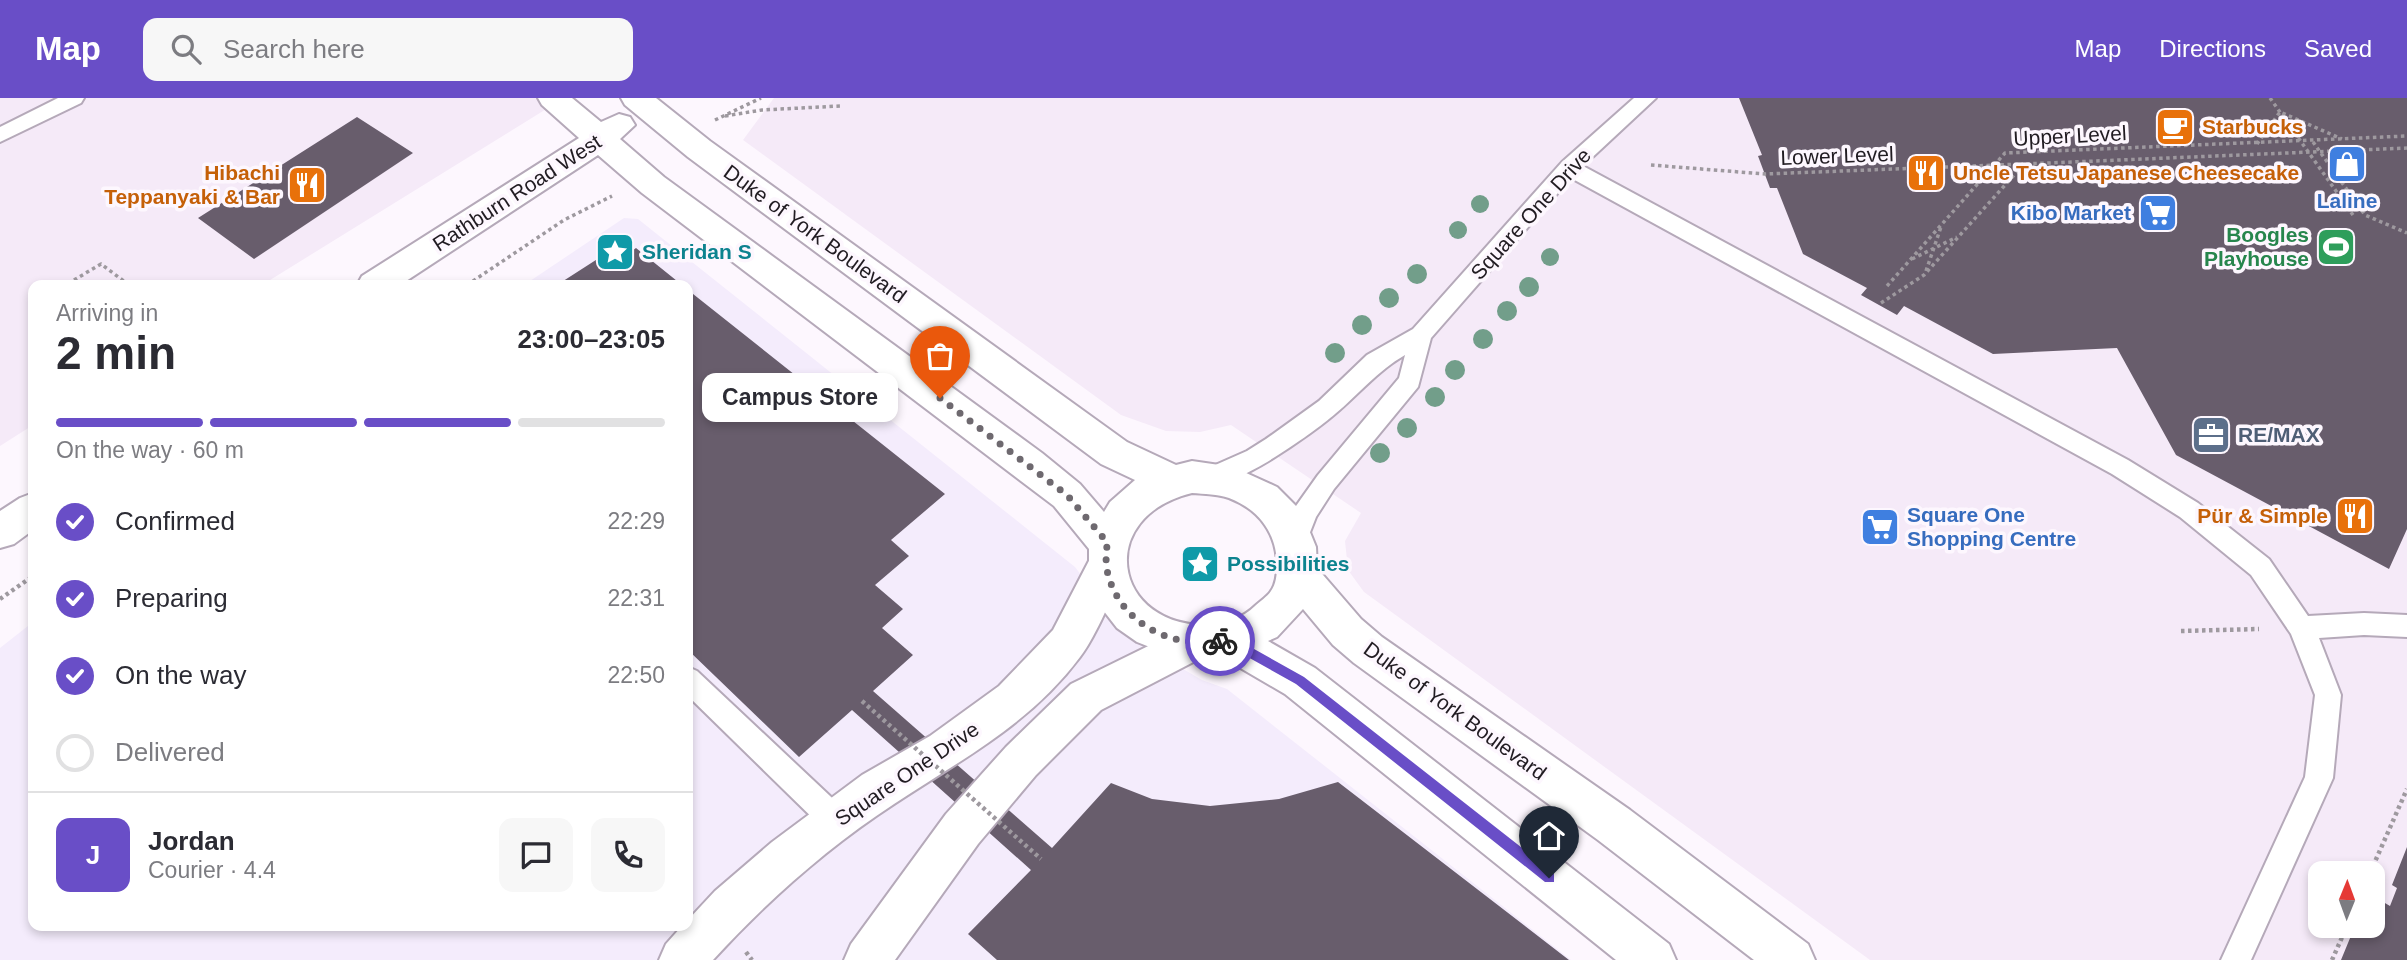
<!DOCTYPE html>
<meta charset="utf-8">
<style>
:root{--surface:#fff;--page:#f7f7f7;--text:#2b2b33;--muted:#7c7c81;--line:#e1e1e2;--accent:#694ec7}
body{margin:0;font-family:Helvetica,sans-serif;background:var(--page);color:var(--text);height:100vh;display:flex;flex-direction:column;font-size:26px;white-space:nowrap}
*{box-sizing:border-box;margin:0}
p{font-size:23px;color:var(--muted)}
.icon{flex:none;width:38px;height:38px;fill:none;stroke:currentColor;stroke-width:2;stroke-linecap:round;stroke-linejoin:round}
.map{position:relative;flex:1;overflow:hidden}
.drawer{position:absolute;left:28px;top:182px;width:665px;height:651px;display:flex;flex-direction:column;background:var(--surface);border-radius:14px;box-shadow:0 4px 10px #0003}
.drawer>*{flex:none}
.needle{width:46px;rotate:1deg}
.tools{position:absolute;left:2308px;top:763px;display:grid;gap:14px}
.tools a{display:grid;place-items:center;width:77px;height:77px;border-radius:14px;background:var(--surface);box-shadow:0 4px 10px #0003;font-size:35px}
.pin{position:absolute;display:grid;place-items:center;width:60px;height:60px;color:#fff;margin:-72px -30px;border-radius:50% 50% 50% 0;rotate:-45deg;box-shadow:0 0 7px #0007}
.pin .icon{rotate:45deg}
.courier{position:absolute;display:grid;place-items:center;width:70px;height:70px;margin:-35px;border:5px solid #694ec7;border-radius:50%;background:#fff;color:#222;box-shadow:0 2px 9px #0007}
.bubble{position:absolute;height:49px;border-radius:14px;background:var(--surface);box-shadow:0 4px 10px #0003;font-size:23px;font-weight:700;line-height:49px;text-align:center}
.headline em{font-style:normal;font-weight:700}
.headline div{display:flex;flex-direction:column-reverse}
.headline{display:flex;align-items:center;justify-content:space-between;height:119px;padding:0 28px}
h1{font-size:46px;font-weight:700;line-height:52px}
.bar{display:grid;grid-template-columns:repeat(4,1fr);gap:10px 7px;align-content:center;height:84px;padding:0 28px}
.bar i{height:9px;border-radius:5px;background:var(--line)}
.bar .on{background:var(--accent)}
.bar p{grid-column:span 4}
.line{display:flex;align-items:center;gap:18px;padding:0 28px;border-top:2px solid var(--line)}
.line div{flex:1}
.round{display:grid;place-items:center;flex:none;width:74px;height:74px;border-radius:14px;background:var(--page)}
ol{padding:0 28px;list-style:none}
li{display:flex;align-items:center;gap:21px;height:77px}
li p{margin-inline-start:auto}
li .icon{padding:7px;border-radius:50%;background:var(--accent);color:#fff;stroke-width:4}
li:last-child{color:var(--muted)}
li i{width:38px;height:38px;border:4px solid var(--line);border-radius:50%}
header{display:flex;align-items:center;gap:42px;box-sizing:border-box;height:98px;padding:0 35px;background:var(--accent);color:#fff}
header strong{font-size:33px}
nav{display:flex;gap:38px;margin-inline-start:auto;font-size:24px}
.search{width:490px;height:63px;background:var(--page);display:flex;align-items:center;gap:18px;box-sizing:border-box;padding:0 24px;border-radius:14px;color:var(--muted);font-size:26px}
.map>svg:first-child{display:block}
.built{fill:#f5eaf8;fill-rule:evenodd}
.education{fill:#f4ecfc}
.building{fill:#685d6c}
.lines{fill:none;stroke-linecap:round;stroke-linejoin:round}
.lane-casing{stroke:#b5a9b9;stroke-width:4}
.street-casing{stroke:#b5a9b9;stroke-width:4}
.secondary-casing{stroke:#b5a9b9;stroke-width:4}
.path-far1{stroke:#9e999f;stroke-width:3.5;stroke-dasharray:3.5 3.5;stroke-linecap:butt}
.path{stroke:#9e999f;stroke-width:4.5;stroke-dasharray:3.5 3.5;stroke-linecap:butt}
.lane{fill:#fff;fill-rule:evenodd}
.street{fill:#fff;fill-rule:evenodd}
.secondary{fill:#fff;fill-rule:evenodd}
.path-bridge{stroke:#9e999f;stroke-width:4.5;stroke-dasharray:3.5 3.5;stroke-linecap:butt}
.tree{fill:#729e8a}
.route{fill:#694ec7}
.done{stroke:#6e696f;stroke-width:7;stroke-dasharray:0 12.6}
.labels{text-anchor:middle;stroke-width:7;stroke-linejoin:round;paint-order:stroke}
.food-label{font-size:21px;font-weight:bold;fill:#c56008;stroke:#fdf7fe;text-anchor:start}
.street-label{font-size:21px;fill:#211c22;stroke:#fdf7fe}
.shop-label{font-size:21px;font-weight:bold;fill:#366cbe;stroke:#fdf7fe}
.leisure-label{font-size:21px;font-weight:bold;fill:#27864d;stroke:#fdf7fe;text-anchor:end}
.culture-label{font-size:21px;font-weight:bold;fill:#0d838f;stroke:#fdf7fe;text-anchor:start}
.service-label{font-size:21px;font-weight:bold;fill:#4e5e75;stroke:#fdf7fe;text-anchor:start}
</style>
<header>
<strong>Map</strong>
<div class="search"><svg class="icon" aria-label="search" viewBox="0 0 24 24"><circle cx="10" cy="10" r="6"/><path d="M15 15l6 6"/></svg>Search here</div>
<nav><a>Map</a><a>Directions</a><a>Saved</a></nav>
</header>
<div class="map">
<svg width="2407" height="862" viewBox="0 0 2407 862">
<rect width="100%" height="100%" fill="#fdf7fe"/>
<path class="built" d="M0,0H564L262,187H33V327L0,348Z
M774,0H2407V862H1870L1364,494L1348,472L1345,443L1361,415L1231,327L1200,334L1166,333L1121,317L743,42ZM2320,775H2373V828H2320Z"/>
<path class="education" d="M624,120L638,121L1075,469L1128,539L1202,582L1227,591L1571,862H0V550L33,524V828H688V187H524Z"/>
<path class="building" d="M1739,0H2407V431L2389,471L2176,357L2117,250L1993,256L1904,208L1897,217L1861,197L1867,190L1803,156L1777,90H1770L1758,58L1762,57Z
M357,19L413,55L254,161L198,120Z
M636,150L682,187H557L599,160L609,169Z
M688,192L945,396L891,442L909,458L875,487L903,511L882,530L913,557L873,593L1052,750L1111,685L1152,701L1210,708L1279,701L1338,684L1569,862H997L968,836L1031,772L852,612L799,659L688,552Z
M2407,749V862H2341L2355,828H2373V798L2390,808L2397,790L2392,787Z"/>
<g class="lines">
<g class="lane-casing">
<path id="lane" d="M58,0H84L81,5L0,44V29Z
M1634,0H1656L1583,68L2128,362L2198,405L2269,461L2308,518L2364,515L2407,517V539L2364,537L2319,540L2341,597L2333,680L2251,862H2221L2305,679L2315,597L2291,536L2251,477L2180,419L2112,376L1571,80L1431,240L1418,289L1334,391L1316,419L1305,447L1296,450L1287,447L1284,440L1296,408L1318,377L1399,280L1405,257C1377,273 1359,296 1335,316C1313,335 1230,395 1204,386L1200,379L1204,372L1247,353L1266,341L1319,303L1367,257L1413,231L1562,64Z
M688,569L697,573L846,713L850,723L846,733L836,736L826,733L688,598Z"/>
</g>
<g class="street-casing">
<path id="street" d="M1106,452L1120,457L1126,469C1113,495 1097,537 1080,559C1029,627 962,661 894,706C828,749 766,804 713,862H659L666,846L682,828H688V822L715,793L772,744L862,677L930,638L999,588L1053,532L1092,457Z
M1191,527L1205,532L1211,545L1205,558L1101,612L1036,677L978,746L895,862H844L851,846L946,716L1006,649L1071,586Z"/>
</g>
<g class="secondary-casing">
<path id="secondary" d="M538,0H572L601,24L619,16L630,19L635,27L620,41L664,79L1042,355L1080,386L1104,414L1110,404L1135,382L1101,366L688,59L625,7L621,0H656L710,43L1127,344L1176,367L1192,363L1233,369L1277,389L1299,411L1305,422L1316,449L1317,470L1361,521L1382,539L1630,712L1808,846L1815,862H1754L1598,742L1354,565L1333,547L1303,511L1277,539L1268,543L1315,570L1669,846L1676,862H1616L1285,596L1225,561L1202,563L1175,559L1137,544L1117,530L1103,512L1089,479V451L1054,408L642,95L598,57L400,187H357L362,178L579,40L542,7ZM1192,395C1204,396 1218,396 1229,400C1260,412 1277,436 1277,468C1277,477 1276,486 1271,493C1267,499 1260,503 1255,508C1243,520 1224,526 1207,527C1113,528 1094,419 1192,395Z
M33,395V432L14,446L0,450V413L20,400Z"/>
</g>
<path class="path-far1" d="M2270,0L2353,117
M725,18L762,12L840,8
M715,22L761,0
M2313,44L2365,117L2407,135
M2257,46L2280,14L2342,41
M1651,67L1765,76L2023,66
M1912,161L1957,139
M1926,173L1941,129
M74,182L101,166L129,187
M467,187L564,122L612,98
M1887,188L2005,55L2407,38
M1881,205L1924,177L2024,66L2407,50"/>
<path class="path" d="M0,501L33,478
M2181,533L2259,531
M2370,775L2407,691
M746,854L752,862
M2332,862L2347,828"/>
<use href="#lane" class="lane"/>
<use href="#street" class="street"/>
<use href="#secondary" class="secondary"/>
<path class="path-bridge" d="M862,603L1041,761"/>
</g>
<g class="tree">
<circle cx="1480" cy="106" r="9"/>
<circle cx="1458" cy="132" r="9"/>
<circle cx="1550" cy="159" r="9"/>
<circle cx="1417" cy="176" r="10"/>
<circle cx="1529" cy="189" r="10"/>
<circle cx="1389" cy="200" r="10"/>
<circle cx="1507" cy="213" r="10"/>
<circle cx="1362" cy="227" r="10"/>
<circle cx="1483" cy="241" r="10"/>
<circle cx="1335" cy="255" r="10"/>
<circle cx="1455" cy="272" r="10"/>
<circle cx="1435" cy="299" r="10"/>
<circle cx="1407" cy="330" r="10"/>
<circle cx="1380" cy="355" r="10"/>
</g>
<path class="route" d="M1229,537L1304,579L1554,775V784H1545L1296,586L1228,548L1216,547V540Z"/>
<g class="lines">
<path class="done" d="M940,300L1067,397L1107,444C1107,453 1105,463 1107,472C1118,524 1170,551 1220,543"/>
</g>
<defs>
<g id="cafe-square" transform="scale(2.0125)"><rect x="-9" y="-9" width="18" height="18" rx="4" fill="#e8710a" stroke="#fdf7fe"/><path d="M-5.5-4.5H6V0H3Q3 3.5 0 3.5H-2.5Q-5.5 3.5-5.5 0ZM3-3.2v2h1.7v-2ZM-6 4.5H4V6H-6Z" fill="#fff"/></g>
<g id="shop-square" transform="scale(2.0125)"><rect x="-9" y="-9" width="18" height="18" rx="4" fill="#3f7fe0" stroke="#fdf7fe"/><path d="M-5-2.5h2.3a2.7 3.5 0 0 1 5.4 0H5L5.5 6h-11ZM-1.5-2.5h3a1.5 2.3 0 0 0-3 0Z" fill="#fff"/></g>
<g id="restaurant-square" transform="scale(2.0125)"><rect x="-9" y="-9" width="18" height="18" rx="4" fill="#e8710a" stroke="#fdf7fe"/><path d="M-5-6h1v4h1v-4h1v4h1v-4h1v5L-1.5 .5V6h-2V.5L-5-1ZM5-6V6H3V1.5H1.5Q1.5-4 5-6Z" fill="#fff"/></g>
<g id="supermarket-square" transform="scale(2.0125)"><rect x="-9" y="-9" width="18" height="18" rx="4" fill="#3f7fe0" stroke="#fdf7fe"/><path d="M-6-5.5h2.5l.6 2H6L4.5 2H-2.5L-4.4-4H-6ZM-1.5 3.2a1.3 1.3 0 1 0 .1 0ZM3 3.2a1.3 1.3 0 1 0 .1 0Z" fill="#fff"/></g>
<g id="stadium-square" transform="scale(2.0125)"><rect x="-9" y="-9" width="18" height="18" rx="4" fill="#2e9e5b" stroke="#fdf7fe"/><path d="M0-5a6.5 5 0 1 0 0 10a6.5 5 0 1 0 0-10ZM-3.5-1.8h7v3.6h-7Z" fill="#fff"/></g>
<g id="sight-square" transform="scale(2.0125)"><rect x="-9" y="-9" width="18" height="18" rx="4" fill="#0f9aa8" stroke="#fdf7fe"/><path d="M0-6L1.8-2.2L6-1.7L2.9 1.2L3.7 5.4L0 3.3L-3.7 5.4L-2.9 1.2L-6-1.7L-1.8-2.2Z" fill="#fff"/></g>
<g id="office-square" transform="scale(2.0125)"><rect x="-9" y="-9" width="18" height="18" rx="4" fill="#5c6f8a" stroke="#fdf7fe"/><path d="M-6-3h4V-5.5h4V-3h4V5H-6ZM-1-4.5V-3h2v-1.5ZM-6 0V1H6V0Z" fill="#fff"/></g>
</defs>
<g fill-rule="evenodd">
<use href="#cafe-square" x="2175" y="29"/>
<use href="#shop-square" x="2347" y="66"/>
<use href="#restaurant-square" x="1926" y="75"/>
<use href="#restaurant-square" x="307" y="87"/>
<use href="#supermarket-square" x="2158" y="115"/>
<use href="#stadium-square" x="2336" y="149"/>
<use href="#sight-square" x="615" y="154"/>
<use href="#office-square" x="2211" y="337"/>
<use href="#restaurant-square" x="2355" y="418"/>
<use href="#supermarket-square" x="1880" y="429"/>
<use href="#sight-square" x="1200" y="466"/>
</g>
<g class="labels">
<g class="food-label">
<text x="2202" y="36">Starbucks</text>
<text x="280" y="82" text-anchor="end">Hibachi<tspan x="280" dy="24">Teppanyaki &amp; Bar</tspan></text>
<text x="1953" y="82">Uncle Tetsu Japanese Cheesecake</text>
<text x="2328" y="425" text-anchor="end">Pür &amp; Simple</text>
</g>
<g class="street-label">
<text transform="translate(2070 38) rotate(-3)" y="7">Upper Level</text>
<text transform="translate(1837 58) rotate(-2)" y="7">Lower Level</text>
<text transform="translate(517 95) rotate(-33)" y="7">Rathburn Road West</text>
<text transform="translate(1531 116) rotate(-48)" y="7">Square One Drive</text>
<text transform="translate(815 136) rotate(36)" y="7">Duke of York Boulevard</text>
<text transform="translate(1455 613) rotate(36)" y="7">Duke of York Boulevard</text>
<text transform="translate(907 676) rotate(-34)" y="7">Square One Drive</text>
</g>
<g class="shop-label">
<text x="2347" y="110">Laline</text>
<text x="2131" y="122" text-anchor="end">Kibo Market</text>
<text x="1907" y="424" text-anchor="start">Square One<tspan x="1907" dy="24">Shopping Centre</tspan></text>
</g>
<g class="leisure-label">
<text x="2309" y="144">Boogles<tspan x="2309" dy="24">Playhouse</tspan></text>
</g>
<g class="culture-label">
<text x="642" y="161">Sheridan S</text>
<text x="1227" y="473">Possibilities</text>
</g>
<g class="service-label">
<text x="2238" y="344">RE/MAX</text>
</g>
</g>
</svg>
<div class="tools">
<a><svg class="needle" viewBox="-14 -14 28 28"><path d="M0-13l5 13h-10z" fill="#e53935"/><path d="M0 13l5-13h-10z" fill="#7c7c81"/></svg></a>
</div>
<div class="pin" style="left:940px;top:300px;background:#ea580c"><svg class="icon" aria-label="bag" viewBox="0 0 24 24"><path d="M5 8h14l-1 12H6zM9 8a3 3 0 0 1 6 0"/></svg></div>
<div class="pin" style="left:1549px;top:780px;background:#1f2937"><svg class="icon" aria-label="home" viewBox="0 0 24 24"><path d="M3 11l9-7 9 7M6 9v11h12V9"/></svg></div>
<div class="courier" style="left:1220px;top:543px"><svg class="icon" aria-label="bike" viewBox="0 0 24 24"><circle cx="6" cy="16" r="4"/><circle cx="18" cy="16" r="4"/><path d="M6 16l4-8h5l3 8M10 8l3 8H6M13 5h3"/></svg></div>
<div class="bubble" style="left:702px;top:275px;width:196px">Campus Store</div>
<section class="drawer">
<div class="headline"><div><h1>2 min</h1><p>Arriving in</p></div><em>23:00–23:05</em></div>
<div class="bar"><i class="on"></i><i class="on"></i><i class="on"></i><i></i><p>On the way · 60 m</p></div>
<ol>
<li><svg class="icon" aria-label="check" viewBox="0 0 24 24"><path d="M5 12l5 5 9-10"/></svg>Confirmed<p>22:29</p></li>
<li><svg class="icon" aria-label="check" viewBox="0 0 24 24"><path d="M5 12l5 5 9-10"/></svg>Preparing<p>22:31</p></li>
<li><svg class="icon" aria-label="check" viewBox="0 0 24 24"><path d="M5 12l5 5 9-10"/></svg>On the way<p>22:50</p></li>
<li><i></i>Delivered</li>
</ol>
<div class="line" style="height:126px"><b class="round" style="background:var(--accent);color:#fff">J</b><div><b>Jordan</b><p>Courier · 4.4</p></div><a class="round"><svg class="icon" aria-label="chat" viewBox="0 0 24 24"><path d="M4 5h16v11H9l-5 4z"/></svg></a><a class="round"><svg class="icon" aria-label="phone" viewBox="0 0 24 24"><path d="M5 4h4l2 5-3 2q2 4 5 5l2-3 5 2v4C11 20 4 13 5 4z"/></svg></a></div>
</section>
</div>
